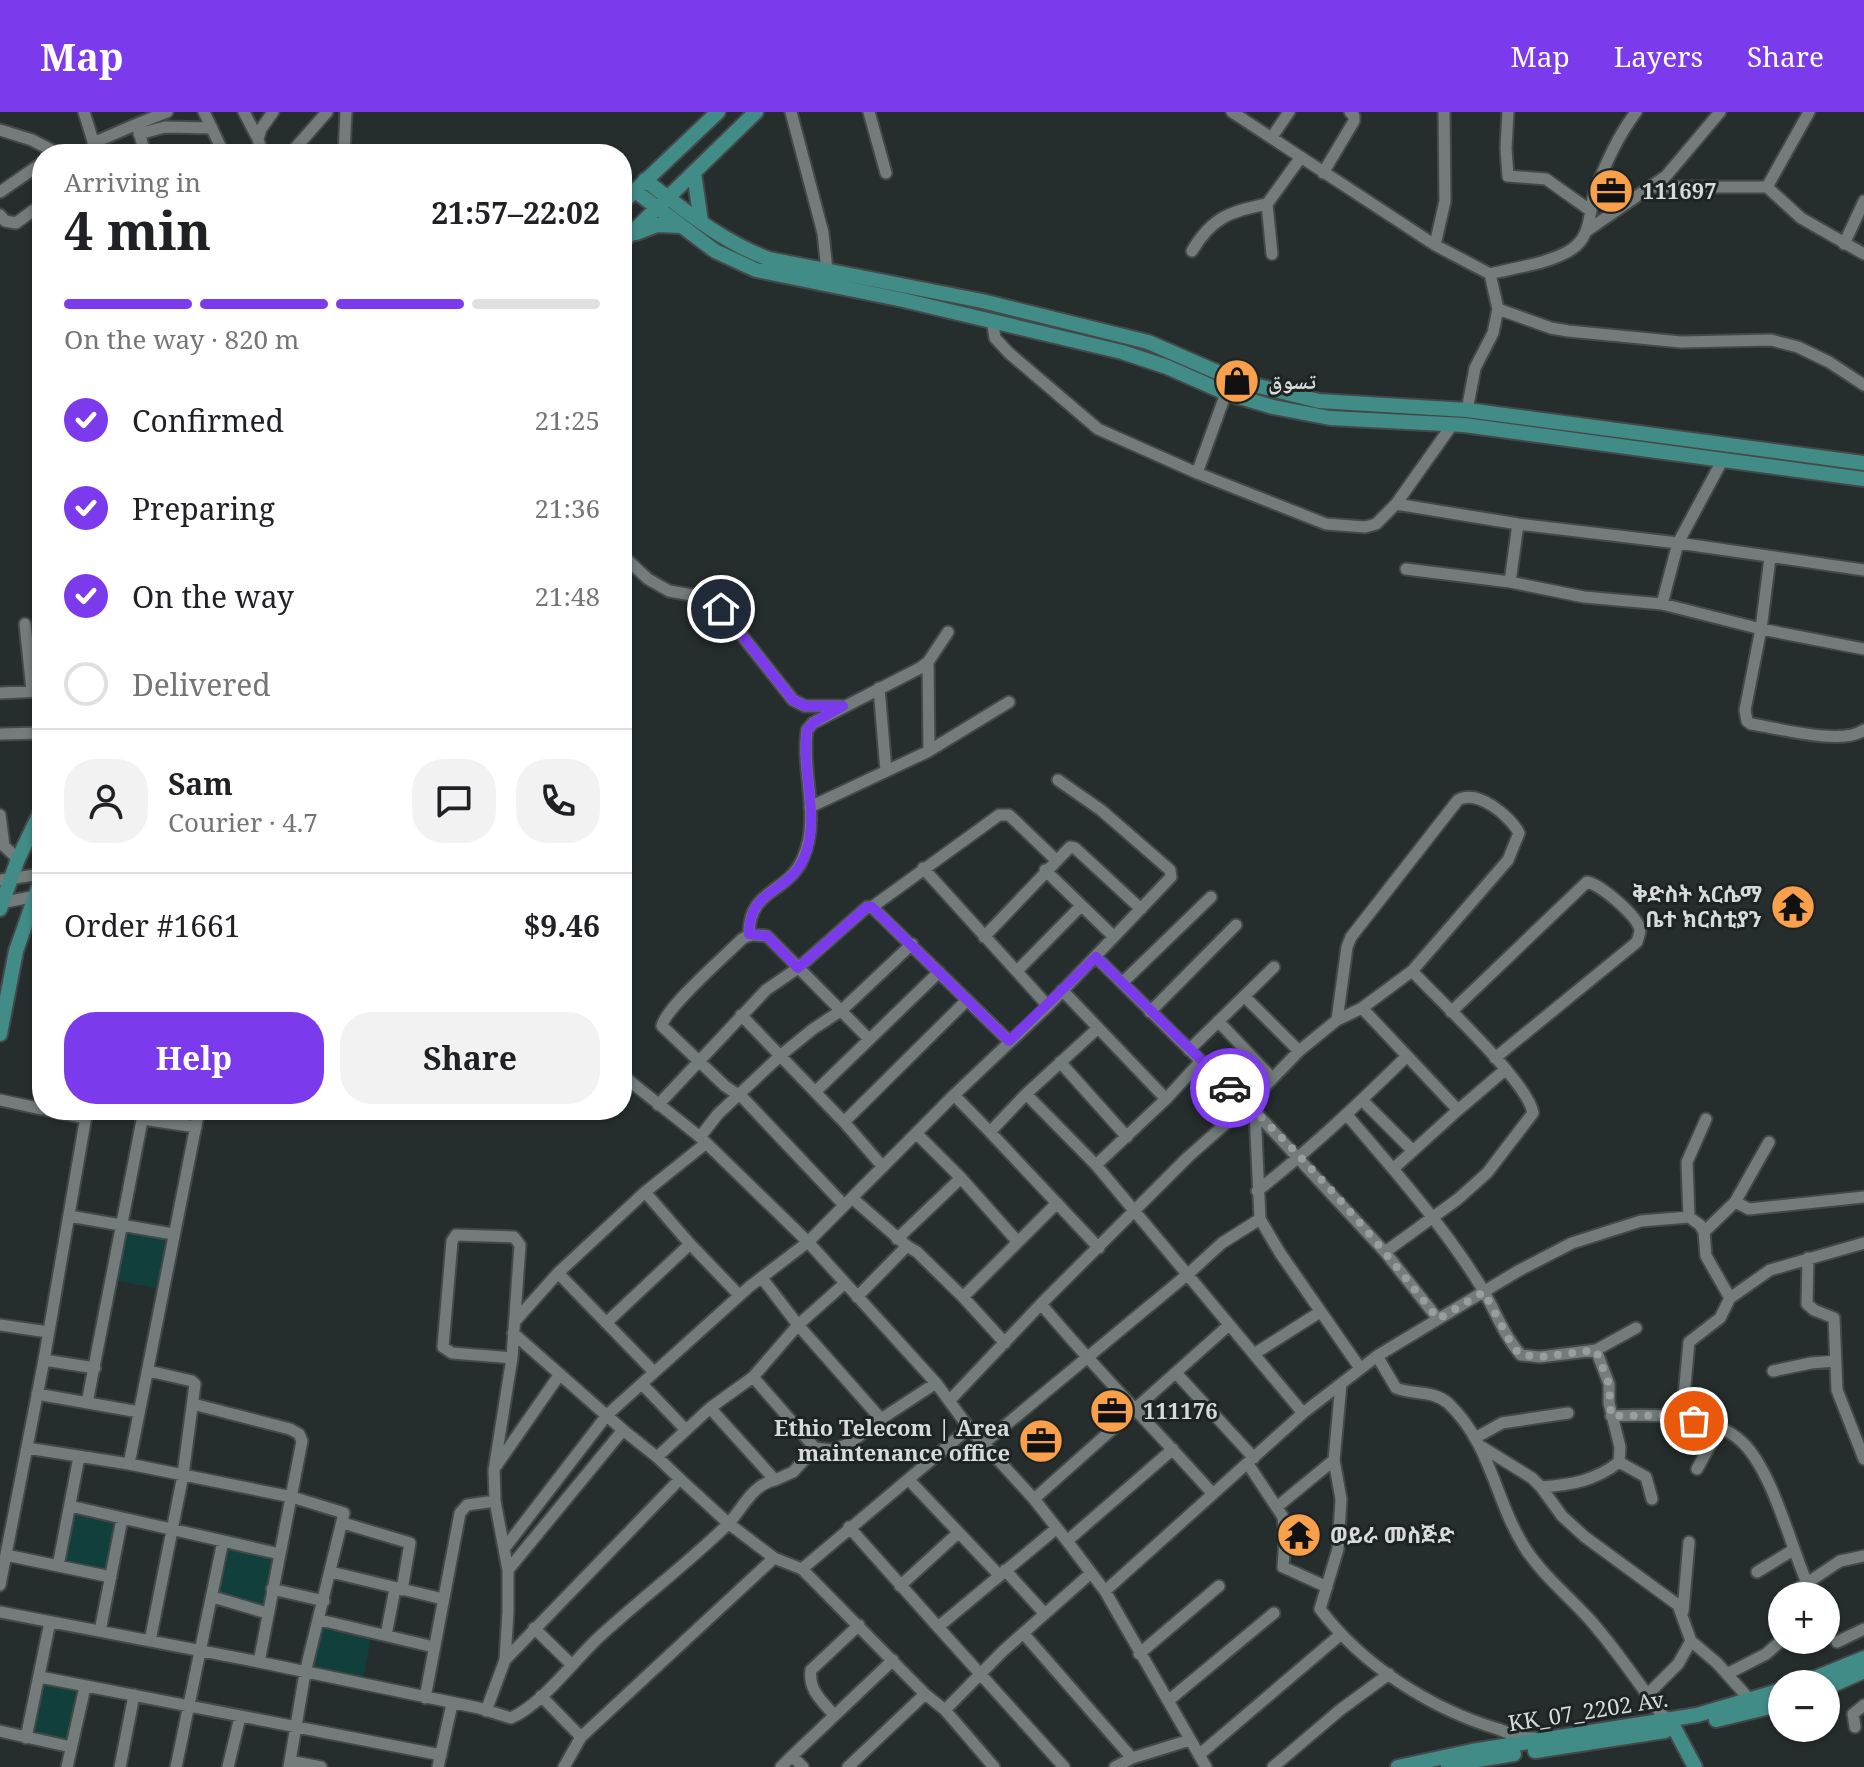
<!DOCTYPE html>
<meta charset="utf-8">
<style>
:root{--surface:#fff;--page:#f2f2f2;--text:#202124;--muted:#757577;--line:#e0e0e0;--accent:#7c3aed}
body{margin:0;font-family:"Noto Serif","Noto Naskh Arabic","Noto Sans Ethiopic",serif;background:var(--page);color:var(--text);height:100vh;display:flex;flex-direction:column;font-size:30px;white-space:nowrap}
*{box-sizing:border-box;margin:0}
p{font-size:26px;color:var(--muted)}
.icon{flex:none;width:44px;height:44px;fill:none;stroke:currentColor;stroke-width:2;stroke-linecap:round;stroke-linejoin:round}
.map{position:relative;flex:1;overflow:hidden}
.sheet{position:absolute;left:32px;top:32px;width:600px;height:976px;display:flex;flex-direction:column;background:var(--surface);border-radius:32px;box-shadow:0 2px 6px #0004}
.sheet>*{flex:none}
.controls{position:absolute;left:1768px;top:1470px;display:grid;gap:16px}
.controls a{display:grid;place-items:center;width:72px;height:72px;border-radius:50%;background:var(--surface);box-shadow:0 2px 6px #0004;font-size:40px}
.pin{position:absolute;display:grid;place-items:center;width:68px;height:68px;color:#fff;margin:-34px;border:4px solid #fff;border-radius:50%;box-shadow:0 2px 8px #0007}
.courier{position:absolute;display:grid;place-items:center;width:80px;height:80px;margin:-40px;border:6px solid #7c3aed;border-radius:50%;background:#fff;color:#222;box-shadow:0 2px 10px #0007}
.overview em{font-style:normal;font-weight:700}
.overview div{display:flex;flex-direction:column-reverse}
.overview{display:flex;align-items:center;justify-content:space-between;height:136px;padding:0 32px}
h1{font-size:52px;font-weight:700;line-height:60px}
.bar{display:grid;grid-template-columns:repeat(4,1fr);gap:12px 8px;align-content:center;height:96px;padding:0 32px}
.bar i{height:10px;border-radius:6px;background:var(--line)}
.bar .on{background:var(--accent)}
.bar p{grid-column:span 4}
.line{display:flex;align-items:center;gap:20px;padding:0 32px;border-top:2px solid var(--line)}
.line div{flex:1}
.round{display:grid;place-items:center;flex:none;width:84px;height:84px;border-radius:32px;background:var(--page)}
ol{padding:0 32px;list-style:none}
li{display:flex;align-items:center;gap:24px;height:88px}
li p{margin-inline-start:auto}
li .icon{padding:8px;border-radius:50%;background:var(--accent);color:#fff;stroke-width:4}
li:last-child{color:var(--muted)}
li i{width:44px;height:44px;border:4px solid var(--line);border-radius:50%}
.action{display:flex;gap:16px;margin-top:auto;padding:16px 32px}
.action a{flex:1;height:92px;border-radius:32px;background:var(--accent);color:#fff;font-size:32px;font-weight:700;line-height:92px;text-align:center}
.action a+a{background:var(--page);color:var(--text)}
header{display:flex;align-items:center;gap:48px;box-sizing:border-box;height:112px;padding:0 40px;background:var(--accent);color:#fff}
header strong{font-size:38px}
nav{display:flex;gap:44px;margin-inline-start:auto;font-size:28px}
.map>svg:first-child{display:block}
.green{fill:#11403c}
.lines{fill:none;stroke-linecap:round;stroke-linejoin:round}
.minor-casing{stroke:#434948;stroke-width:15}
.major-casing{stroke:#434948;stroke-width:18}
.minor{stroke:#737c7b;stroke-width:11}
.major{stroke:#428c87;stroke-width:14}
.done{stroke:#989d9d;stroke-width:8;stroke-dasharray:0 14.4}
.route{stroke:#7c3aed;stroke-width:10}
.labels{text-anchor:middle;stroke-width:6;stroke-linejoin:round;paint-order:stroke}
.poi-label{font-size:22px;font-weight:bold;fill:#d6dada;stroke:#1d2423;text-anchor:start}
.street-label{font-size:22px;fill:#d6dada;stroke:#1d2423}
</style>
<header>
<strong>Map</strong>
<nav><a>Map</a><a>Layers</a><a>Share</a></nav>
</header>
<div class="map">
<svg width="1864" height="1655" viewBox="0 0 1864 1655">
<rect width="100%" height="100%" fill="#262d2d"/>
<path class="green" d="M121,1112L173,1122L163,1177L111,1168Z
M70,1394L122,1407L111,1465L58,1454Z
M223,1429L280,1442L267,1501L213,1485Z
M320,1508L372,1520L362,1573L305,1561Z
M40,1565L85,1575L71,1635L26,1626Z"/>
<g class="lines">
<g class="minor-casing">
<path id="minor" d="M84,0L97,42
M204,0L224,42
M244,0L258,27L262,42
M791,0L823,121L827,158
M869,0L886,61
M1232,0L1435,133L1490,162C1513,156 1552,151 1572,137C1593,123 1588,98 1596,76C1607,49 1618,24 1636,0
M1508,0L1506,36L1508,64L1546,67L1591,99
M137,12L167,0
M0,18L32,28L59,42
M139,22L165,15L212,16
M1272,25L1289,0
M258,27L261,17L273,0
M93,31L137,12L145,42
M290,42L327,0
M344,42L346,0
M1323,61L1354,9V4L1350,0
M1650,75H1767L1801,106L1864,142
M1767,75L1809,0
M0,80L42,51
M1267,92L1272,142
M0,103L5,109L16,111L42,92
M1588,118L1666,64L1720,0
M1844,132L1864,89
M1435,133L1445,89L1444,0
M1192,139C1212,105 1231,99 1267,92L1301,45
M1498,197L1551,216L1568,219L1681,230L1771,228L1798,235L1829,250L1864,273
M992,208L995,226L1009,241L1098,317L1197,361L1326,412L1365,415L1376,412L1396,392L1452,313
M1467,298L1475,256L1493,221L1498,197L1490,162
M1197,361L1226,281
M1396,392L1518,412L1678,431L1864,458
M622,401V427
M622,443L648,467L669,479L703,485L721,497L793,588L805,594H842
M1770,446L1761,517L1745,598L1747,609L1751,612C1779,616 1841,634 1864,618
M1406,457L1510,470L1584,485L1662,492L1761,517L1864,537
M1510,470L1518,412
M1662,492L1678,431L1722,349
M25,512L32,578
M928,550L929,638
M879,576L886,659
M0,581L42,579
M0,622L42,621
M810,695L927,640L1009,590
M0,703L4,734L18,747
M923,756L1048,894
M1045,758L1114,825
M0,768L42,762
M0,791L36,784
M872,795L1009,929
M749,822C749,776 788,782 803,746C821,706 801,660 807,618L813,611L920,556L928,550L948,520
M984,825L1070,735L1075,736L1141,797
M1096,845L1201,949
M1017,859L1081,794
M1122,871L1211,785
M1062,878L1166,987L1096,1053
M1244,884L1299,939
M1150,900L1236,813
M1451,900L1587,770C1600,772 1638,804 1640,818C1640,822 1638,826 1637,830L1495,946
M741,903L844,1010L883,1055
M1218,909L1272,966
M1189,938L1274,855
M1060,950L1127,1025
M622,963L700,1025L808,1130L954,983L990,1020L1026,982L1096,1053L1303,1301L1105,1479
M815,980L939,860
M1026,982L1098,916
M954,983L1048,894L1171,765L1170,758L1101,698L1058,668
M1166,987L1201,949L1248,992L1385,1140L1458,1087L1487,1061L1533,1001C1528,970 1438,887 1412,859
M0,988L42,997
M1362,988L1413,1039
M658,993L766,878L798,856L867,795H872L999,703H1009L1056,748
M47,998L85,1006
M1458,998L1506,957
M1255,999L1260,1107L1280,1141L1360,1256
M1347,1003L1393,1057L1458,998L1362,896
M143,1007L196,1015
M844,1010L966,889
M990,1020L1099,1136
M916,1021L961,1066L1017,1129
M700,1025L718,1002L781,943L813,917L842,898L912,832
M1393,1057C1424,1094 1454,1131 1480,1173C1494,1195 1503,1223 1521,1243L1540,1245L1596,1238L1636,1216
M1257,1079C1311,1037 1359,991 1407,944
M645,1080L705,1032
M852,1086L907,1134L857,1185
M1735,1090L1749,1097L1864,1085
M844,1093L743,986L725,974L662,914C665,896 726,843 742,827C751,821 757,823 767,824L869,927
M69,1104L173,1122
M1689,1105L1687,1050L1706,1007
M1704,1120L1735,1090L1769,1030
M897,1127L961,1066
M907,1134L917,1140L963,1185
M1385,1140L1438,1207
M1808,1146L1807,1192L1814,1198L1834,1206L1837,1278L1864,1347
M558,1161L654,1260
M762,1166L798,1213L881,1307
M516,1208L558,1161L645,1080L690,1132
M606,1211L690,1132L739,1183
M0,1213L48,1220
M513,1221L623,1318L657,1345L680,1367
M1005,1231L963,1185L1057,1091
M1254,1242L1320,1200
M1377,1244L1396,1276C1413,1283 1433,1278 1448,1291C1492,1333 1494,1387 1525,1436C1543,1464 1569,1484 1591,1509C1617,1539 1638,1570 1661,1602L1670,1608
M44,1248L95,1256
M149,1259L192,1269L195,1272L183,1363L150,1529
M1773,1259L1811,1251L1835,1249
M1176,1261L1254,1346
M753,1265L815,1336L831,1338L849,1332L881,1307L936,1271
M642,1272L686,1318
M1341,1272L1334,1348L1341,1387L1338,1437L1320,1497C1362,1553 1431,1597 1498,1617C1509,1621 1522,1627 1534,1626
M37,1282L139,1300
M950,1288L1041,1192
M87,1291L144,998
M193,1292L290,1317L299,1322L302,1329L259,1550
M1303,1301L1377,1244L1518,1159L1572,1131L1641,1109L1689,1105L1700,1113L1704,1120L1706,1144L1730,1186
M1674,1303L1684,1284L1689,1230L1720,1206L1730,1186L1770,1158L1864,1131
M1611,1304C1650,1302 1712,1301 1742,1330C1772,1358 1790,1432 1807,1471L1840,1449L1864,1444
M1475,1326L1502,1311L1568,1301
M984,1331L1188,1162L1222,1131L1260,1107
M1482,1335L1532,1366L1541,1375L1562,1404L1585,1425L1678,1493L1691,1529L1717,1551L1751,1589
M27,1336L129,1352L292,1385L344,1401L305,1561L289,1655
M657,1345L710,1296L753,1265L798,1213L844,1172
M1619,1350L1646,1365L1652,1387
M129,1352L199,998
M1248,1352L1283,1405L1285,1427L1283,1455L1327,1475
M496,1354L560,1262
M1697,1357L1719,1317
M775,1368L793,1360L815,1336
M909,1368L999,1463
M1541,1375C1571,1373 1595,1369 1619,1350L1620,1335L1609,1291V1272L1596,1238
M1213,1382C1156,1318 1096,1258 1041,1192L1188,1045L1248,992L1299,939L1337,908L1362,896L1412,859L1508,748L1519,721C1510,704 1478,677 1458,688L1351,825L1347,835L1337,908
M1034,1387L1229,1213
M70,1394L280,1442
M1278,1394L1334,1348
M343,1411L410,1431L402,1478
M849,1415L938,1515
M1057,1416L938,1515L1064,1655
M1067,1429L1173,1337
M504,1437L607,1303L749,1175L808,1130L936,1271L969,1316L1034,1387L1067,1429L1105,1479L1206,1655
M6,1443L111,1465
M58,1454L79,1345
M802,1457L969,1316
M508,1458L623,1318
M1005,1458L1045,1502
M331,1460L443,1487
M1757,1460L1793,1438
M0,1473L44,1248L87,998
M900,1474L958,1421
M272,1477L324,1489
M1786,1484L1807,1471
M213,1485L267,1501
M1683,1499L1689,1430
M0,1500L259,1550L479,1596L511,1606C542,1592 572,1551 597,1527C639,1488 686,1453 727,1413C743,1397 751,1373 775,1368L710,1296
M320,1508L434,1535
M534,1516L572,1553
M100,1519L122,1407
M1023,1521L1132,1646L1115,1655
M386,1523L395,1477
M1837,1530L1864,1517
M1139,1542L1219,1474
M505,1548L680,1367L728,1411L774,1446L802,1457L925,1582L945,1598L994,1655
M1727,1562L1766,1542L1782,1528
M40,1565L441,1643
M1647,1583L1678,1552L1691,1529
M541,1584L581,1625
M425,1586L460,1401L467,1393L495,1389
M1168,1589L1274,1501
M945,1598L1003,1539L1091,1461
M486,1599L505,1548L508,1500V1458L495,1389L494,1358L512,1246L520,1133L514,1125L456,1123L452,1129L443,1235L452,1241L512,1246
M834,1603C822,1589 808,1578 811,1558L859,1513
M1855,1615L1853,1602L1864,1593
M0,1619L71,1635
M26,1626L50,1510
M1199,1643L1340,1523
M1132,1646L1190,1628
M290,1649L321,1655
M67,1655L85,1575
M120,1655L134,1583
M176,1655L223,1429
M228,1655L240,1605
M438,1655L452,1592
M564,1655L581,1625L774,1446
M781,1655L792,1644
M803,1655L792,1644L893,1548
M848,1655L925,1582
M1273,1655L1340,1598L1389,1562"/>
</g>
<g class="major-casing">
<path id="major" d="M694,61L701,110
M645,68C684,98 721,129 769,147L982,189L1148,230L1238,269L1319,289L1467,298L1864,351
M635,79L715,139L756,158L903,188L1122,240L1167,255L1226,281L1273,295L1330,306L1464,313L1864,367
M622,91L718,0
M636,121L657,113L681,114
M622,130L756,0
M0,797L18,747L42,697
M0,922L16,839L42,765
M1800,1572L1864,1546
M1826,1576L1864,1559
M1670,1608L1695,1655
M1716,1608L1782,1592
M1535,1639L1665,1619
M1448,1653L1514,1642
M1398,1655L1472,1639L1697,1603L1782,1578"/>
</g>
<use href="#minor" class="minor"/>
<use href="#major" class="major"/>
</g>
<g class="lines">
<path class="done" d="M1230,976C1307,1046 1375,1126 1438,1207L1484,1180L1513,1235L1521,1243L1540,1245L1596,1238L1609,1272L1611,1304L1674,1303L1694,1309"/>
<path class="route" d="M721,497L793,588L805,594H843L813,611L807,618C801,660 821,706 804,746C788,782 749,776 749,822L767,824L798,856L867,795H872L1009,929L1096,845L1230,976"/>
</g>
<defs>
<g id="office-disc" transform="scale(2.3)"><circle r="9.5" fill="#f8a04b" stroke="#1d2423"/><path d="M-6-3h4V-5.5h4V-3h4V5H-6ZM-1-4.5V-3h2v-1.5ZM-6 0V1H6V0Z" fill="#111"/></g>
<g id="shop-disc" transform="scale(2.3)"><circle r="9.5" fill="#f8a04b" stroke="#1d2423"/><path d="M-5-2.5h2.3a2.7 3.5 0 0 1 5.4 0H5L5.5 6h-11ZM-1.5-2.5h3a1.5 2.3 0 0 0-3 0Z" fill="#111"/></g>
<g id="temple-disc" transform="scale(2.3)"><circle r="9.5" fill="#f8a04b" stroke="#1d2423"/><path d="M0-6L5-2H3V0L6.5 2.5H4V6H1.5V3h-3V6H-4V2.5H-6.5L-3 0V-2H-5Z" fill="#111"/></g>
</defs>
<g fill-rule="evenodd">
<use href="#office-disc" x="1611" y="79"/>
<use href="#shop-disc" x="1237" y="269"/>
<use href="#temple-disc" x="1793" y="795"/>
<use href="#office-disc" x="1112" y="1299"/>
<use href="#office-disc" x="1041" y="1329"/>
<use href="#temple-disc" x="1299" y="1423"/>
</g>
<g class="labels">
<g class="poi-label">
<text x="1642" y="87">111697</text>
<text x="1268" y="277">تسوق</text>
<text x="1762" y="790" text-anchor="end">ቅድስት አርሴማ<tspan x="1762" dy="25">ቤተ ክርስቲያን</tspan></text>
<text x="1143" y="1307">111176</text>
<text x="1010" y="1324" text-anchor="end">Ethio Telecom | Area<tspan x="1010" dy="25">maintenance office</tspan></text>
<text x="1330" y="1431">ወይራ መስጅድ</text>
</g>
<g class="street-label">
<text transform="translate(1588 1599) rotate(-9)" y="8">KK_07_2202 Av.</text>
</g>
</g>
</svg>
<div class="controls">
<a>+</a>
<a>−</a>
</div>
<div class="pin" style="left:1694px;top:1309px;background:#ea580c"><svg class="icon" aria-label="bag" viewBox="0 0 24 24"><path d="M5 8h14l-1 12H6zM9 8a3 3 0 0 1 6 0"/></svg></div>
<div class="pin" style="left:721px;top:497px;background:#1f2937"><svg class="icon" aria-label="home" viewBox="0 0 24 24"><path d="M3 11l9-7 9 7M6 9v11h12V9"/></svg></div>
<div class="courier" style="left:1230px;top:976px"><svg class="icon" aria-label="car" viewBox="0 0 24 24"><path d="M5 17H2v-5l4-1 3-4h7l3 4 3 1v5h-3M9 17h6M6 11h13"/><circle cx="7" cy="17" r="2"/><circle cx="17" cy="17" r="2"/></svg></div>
<section class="sheet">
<div class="overview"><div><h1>4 min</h1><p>Arriving in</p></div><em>21:57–22:02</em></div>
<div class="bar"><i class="on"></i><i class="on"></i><i class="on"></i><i></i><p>On the way · 820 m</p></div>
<ol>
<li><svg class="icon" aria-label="check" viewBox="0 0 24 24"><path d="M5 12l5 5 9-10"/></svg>Confirmed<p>21:25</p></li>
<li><svg class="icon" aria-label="check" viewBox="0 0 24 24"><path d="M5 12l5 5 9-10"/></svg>Preparing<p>21:36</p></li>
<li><svg class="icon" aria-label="check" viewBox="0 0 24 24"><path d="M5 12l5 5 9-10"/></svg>On the way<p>21:48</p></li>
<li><i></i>Delivered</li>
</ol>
<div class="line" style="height:144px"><a class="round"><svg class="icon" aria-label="person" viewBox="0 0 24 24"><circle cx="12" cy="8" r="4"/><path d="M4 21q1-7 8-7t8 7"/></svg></a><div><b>Sam</b><p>Courier · 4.7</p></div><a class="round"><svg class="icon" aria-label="chat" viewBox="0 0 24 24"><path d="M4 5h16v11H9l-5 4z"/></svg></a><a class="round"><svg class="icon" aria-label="phone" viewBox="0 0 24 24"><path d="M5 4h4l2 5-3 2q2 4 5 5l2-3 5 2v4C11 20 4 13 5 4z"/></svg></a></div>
<div class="line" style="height:104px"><div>Order #1661</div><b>$9.46</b></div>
<div class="action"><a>Help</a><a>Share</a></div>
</section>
</div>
